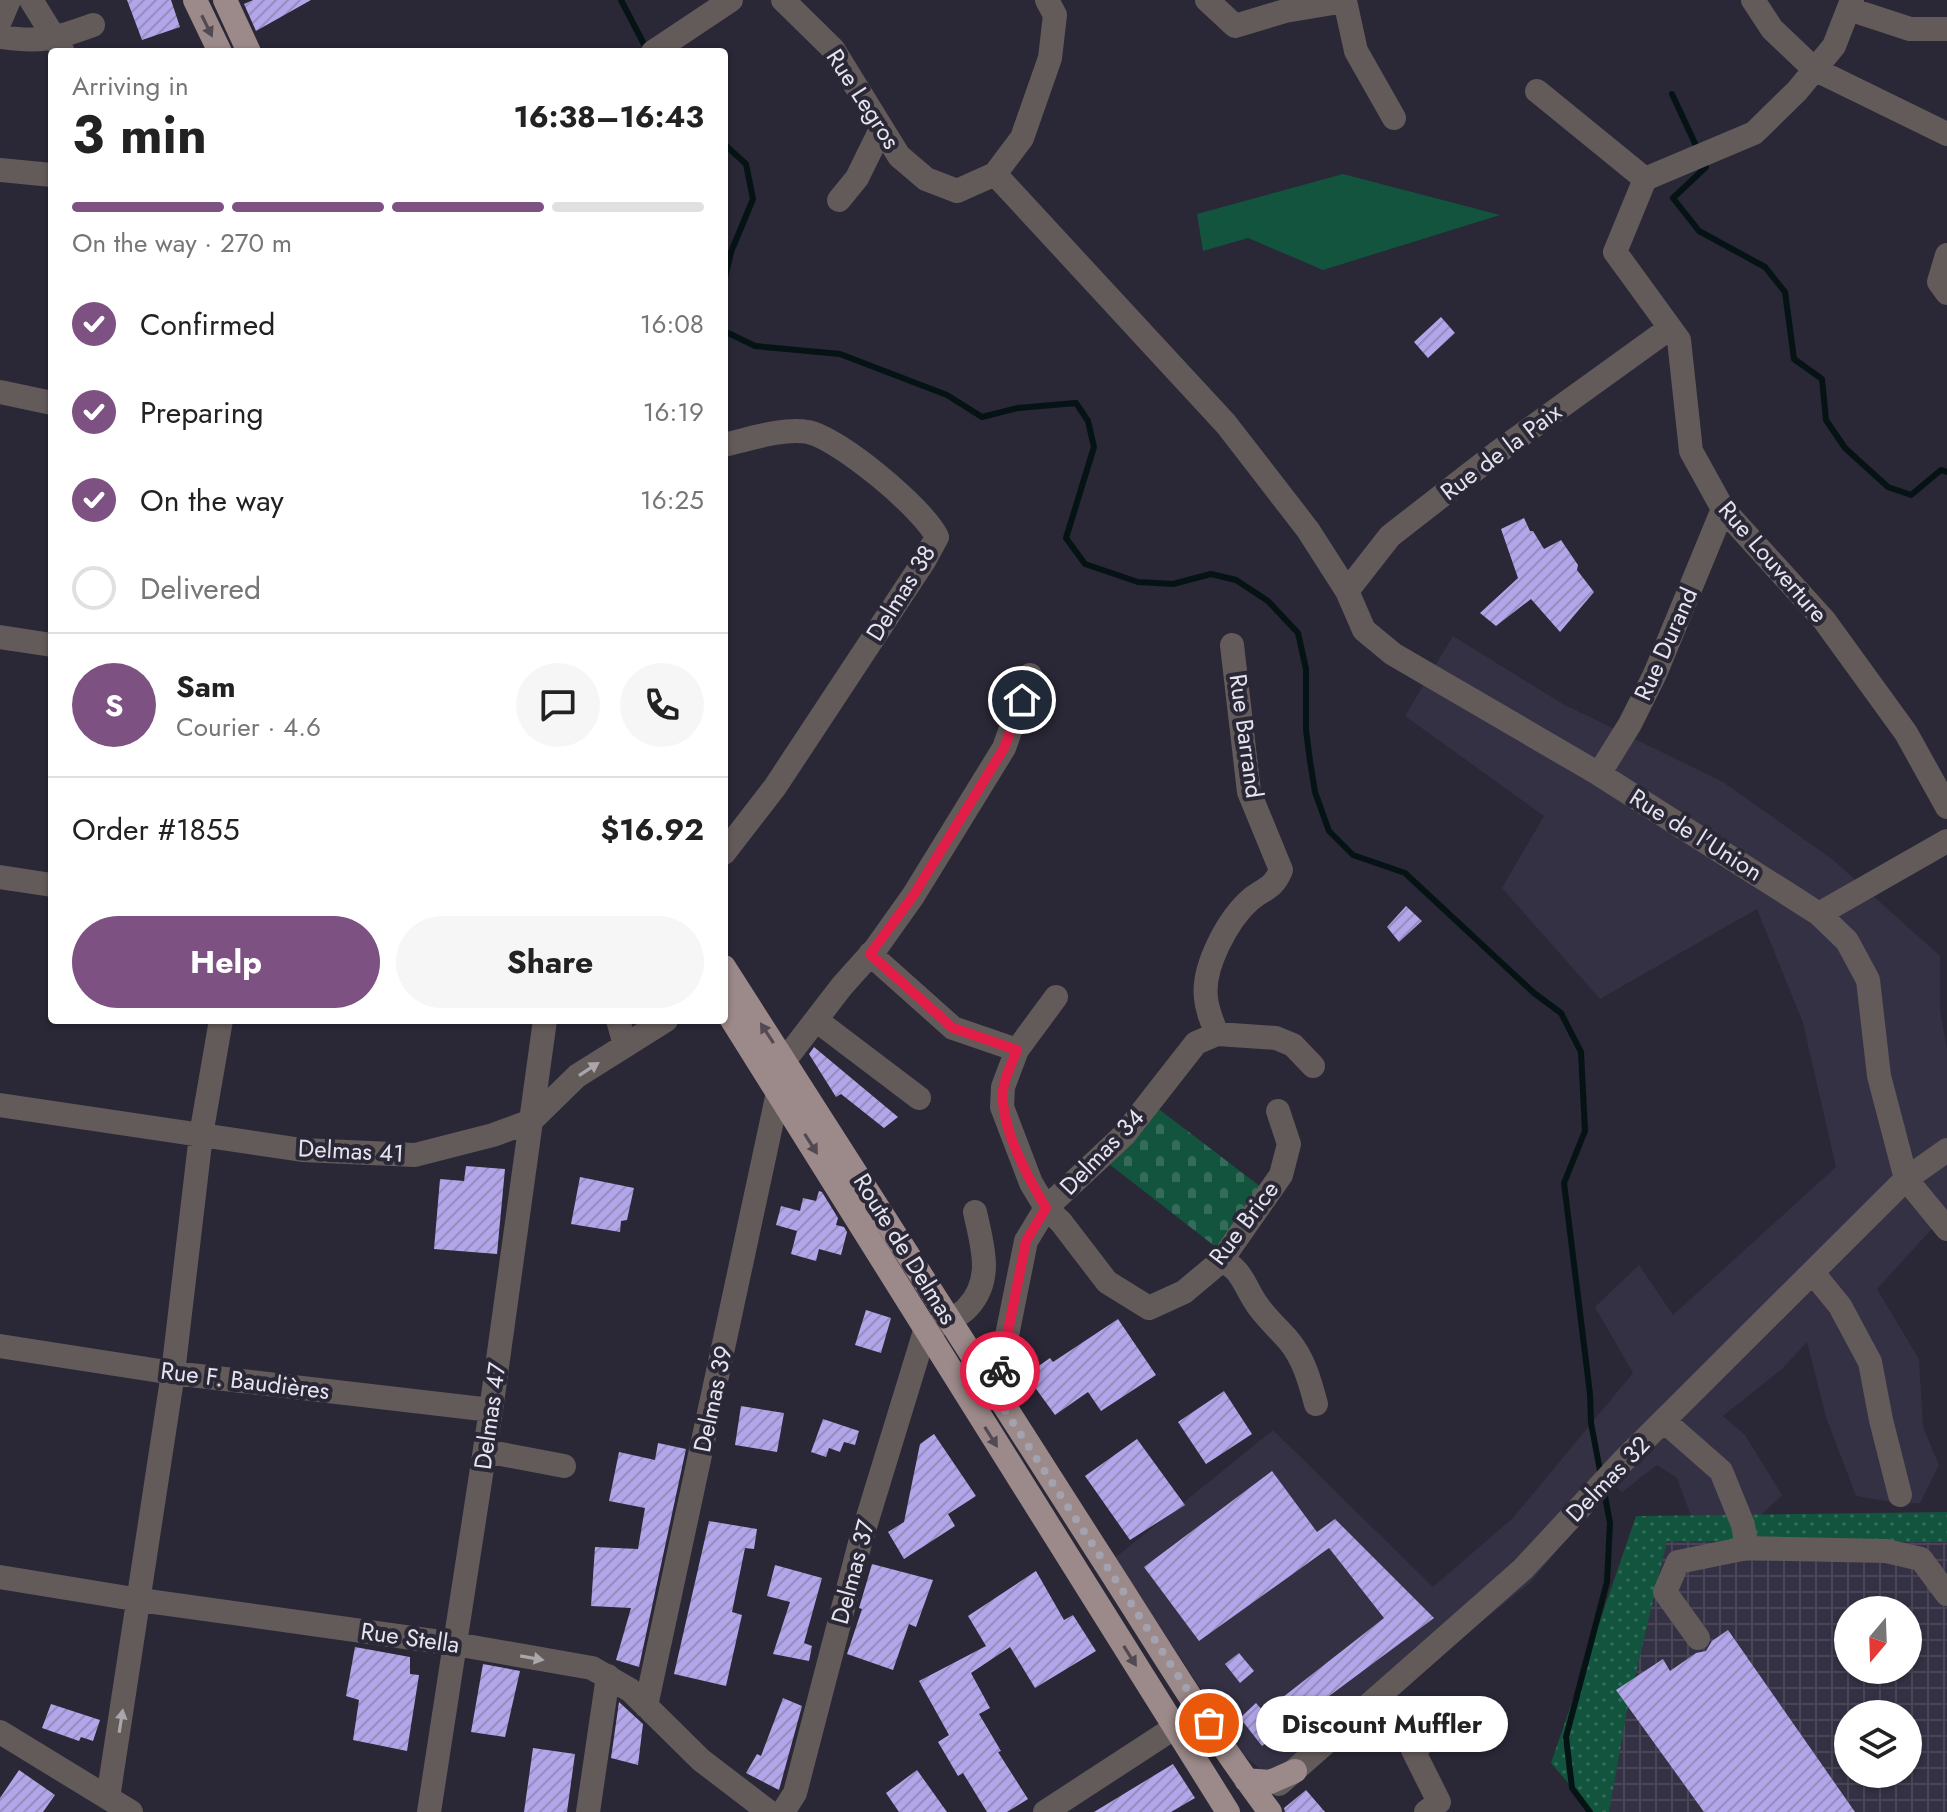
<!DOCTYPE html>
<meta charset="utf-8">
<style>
:root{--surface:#fff;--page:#f6f6f6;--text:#222;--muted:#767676;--line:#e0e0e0;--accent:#7d5283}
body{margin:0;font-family:Jost,sans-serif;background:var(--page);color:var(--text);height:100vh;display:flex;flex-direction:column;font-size:30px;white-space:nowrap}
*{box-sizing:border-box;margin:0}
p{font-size:26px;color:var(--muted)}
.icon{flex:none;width:44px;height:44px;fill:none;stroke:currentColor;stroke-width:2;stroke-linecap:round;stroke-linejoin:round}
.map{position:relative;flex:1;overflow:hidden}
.details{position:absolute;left:48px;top:48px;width:680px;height:976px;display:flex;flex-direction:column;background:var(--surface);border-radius:8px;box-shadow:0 2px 6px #0004}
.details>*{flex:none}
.needle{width:52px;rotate:199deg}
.fabs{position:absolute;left:1834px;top:1596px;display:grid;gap:16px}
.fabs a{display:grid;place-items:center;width:88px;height:88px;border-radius:50%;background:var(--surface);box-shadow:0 2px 6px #0004;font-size:40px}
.pin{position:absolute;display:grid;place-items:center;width:68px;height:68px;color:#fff;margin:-34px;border:4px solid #fff;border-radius:50%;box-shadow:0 2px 8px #0007}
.courier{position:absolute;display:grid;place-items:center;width:80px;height:80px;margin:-40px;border:6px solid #e11d48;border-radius:50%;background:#fff;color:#222;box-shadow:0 2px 10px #0007}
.bubble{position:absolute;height:56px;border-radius:28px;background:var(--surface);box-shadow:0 2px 6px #0004;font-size:26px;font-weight:700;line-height:56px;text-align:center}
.overview em{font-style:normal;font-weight:700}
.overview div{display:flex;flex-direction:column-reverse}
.overview{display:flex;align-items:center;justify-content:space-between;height:136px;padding:0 24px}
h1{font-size:52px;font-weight:700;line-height:60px}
.bar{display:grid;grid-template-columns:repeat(4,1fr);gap:12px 8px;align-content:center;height:96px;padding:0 24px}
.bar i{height:10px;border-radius:6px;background:var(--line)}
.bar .on{background:var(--accent)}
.bar p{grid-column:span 4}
.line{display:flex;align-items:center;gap:20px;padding:0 24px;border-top:2px solid var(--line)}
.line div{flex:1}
.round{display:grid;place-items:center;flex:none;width:84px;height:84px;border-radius:42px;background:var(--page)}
ol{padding:0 24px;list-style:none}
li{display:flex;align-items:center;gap:24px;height:88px}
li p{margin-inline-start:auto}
li .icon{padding:8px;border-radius:50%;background:var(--accent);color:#fff;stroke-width:4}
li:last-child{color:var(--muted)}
li i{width:44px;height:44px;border:4px solid var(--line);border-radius:50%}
.cta{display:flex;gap:16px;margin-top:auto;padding:16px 24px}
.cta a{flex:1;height:92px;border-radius:48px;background:var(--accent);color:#fff;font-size:32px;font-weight:700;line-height:92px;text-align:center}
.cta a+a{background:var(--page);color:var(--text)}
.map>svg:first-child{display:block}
.built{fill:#353144}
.industrial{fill:url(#industrial-grid);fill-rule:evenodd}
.green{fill:#12543d}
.cemetery{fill:url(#cemetery-stones)}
.park{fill:url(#park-dots)}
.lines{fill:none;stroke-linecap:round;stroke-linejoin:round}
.stream{stroke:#061315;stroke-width:6}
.building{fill:url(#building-hatch)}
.minor{stroke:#635a5a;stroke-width:24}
.major{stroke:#9c8989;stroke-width:24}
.oneway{fill:#524953}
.oneway2{fill:#aaa6ab}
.done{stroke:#a4a2ae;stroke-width:8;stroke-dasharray:0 14.4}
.route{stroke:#e11d48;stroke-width:10}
.labels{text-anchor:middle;stroke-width:8;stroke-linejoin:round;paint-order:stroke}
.street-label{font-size:24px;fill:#e5e4ee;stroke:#2a2736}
</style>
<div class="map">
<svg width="1947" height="1812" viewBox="0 0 1947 1812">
<defs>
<pattern id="industrial-grid" width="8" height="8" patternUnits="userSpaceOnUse" patternTransform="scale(2)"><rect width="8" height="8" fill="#353144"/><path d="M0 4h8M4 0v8" fill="none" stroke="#484556"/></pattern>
<pattern id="cemetery-stones" width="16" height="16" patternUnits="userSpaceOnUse" patternTransform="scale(2)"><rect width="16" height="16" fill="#12543d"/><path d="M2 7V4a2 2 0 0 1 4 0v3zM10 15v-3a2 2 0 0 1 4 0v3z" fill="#346c59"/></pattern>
<pattern id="park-dots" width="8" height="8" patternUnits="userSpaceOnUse" patternTransform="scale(2)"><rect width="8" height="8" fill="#12543d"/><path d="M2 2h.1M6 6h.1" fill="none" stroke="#346c59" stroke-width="1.8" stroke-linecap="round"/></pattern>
<pattern id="building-hatch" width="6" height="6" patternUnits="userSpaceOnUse" patternTransform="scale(2)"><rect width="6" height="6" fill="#b2a5e9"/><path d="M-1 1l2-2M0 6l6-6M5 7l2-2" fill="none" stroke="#978dc0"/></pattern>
</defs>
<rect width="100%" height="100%" fill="#2a2736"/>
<path class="built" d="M1453,636L1563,704L1723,782L1832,859L1940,956V1011L1947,1049V1212L1877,1289L1919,1359L1923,1427L1939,1465L1920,1503L1903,1504L1856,1496L1826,1417L1807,1342L1782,1369L1723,1416L1745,1435L1782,1495L1756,1520L1694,1524L1677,1478L1657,1465L1622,1492L1612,1483L1531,1582L1389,1697L1269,1777L1244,1755L1115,1558L1273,1430L1433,1587L1513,1518L1633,1373L1595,1307L1639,1265L1673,1315L1836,1167L1803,1023L1757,909L1600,999L1502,888L1544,816L1405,716Z"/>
<path class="industrial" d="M1666,1541L1947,1542V1812H1609L1624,1724ZM1848,1610H1908V1670H1848ZM1848,1714H1908V1774H1848Z"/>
<path class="green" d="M1343,174L1500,215L1323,270L1248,238L1203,251L1197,214Z"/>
<path class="cemetery" d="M1156,1107L1261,1187L1221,1251L1109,1164Z"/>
<path class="park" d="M1947,1512V1542L1667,1541L1627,1711L1609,1812H1593L1551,1763L1636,1516Z"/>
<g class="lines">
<path class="stream" d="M621,0L647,50
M1672,94L1699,152
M724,144L746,164L753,199L731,252L724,282
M1704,162L1706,167L1673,198L1699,231L1765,267L1785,292L1794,359L1822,379L1826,420L1845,448L1888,487L1911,495L1941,470L1947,472
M724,331L755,346L840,354L947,395L982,417L1018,408L1076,403L1088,421L1094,447L1066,538L1085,564L1138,582L1173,584L1211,574L1236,580L1268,601L1298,633L1306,669V730L1310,761L1315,792L1329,831L1353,855L1405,873L1534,993L1561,1013L1581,1052L1585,1131L1564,1183L1590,1394L1591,1423L1601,1476
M1590,1812L1572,1788L1566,1737L1607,1582L1610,1523L1604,1491"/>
</g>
<path class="building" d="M127,0H171L180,27L142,40Z
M253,0H311L256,31L244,4Z
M1441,317L1455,333L1428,358L1414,342Z
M1524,518L1530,531H1533L1544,549L1561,540L1578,565L1577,570L1594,592L1560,632L1531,599L1496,626L1480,613L1518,578L1501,529Z
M1406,906L1422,921L1399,942L1387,927Z
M814,1047L898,1117L884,1128L841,1094L836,1097L809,1054Z
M466,1166L505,1169L497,1254L434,1249L440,1179L464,1181Z
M580,1177L634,1188L627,1220L621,1221L620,1232L571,1224Z
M819,1191L822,1192L838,1218L836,1225L844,1227L847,1232L841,1255L819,1249L816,1261L791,1254L797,1231L776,1225L781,1206L800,1211L803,1198L816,1201Z
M866,1310L891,1318L881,1353L855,1345Z
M1118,1319L1156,1375L1101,1411L1088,1392L1055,1415L1026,1375L1050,1358L1053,1362Z
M1224,1391L1252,1434L1206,1464L1178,1422Z
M741,1406L784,1413L777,1452L735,1445Z
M823,1419L859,1431L855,1445L844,1442L840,1452L829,1448L826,1457L811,1452Z
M934,1434L976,1496L948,1514L955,1526L904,1559L888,1532L904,1522L920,1444Z
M1137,1439L1185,1505L1130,1540L1085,1476Z
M658,1443L686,1449L639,1667L616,1660L631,1608L591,1606L595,1547L638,1549L645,1508L609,1501L619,1452L655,1460Z
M1272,1471L1317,1532L1335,1519L1434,1618L1262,1746L1240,1718L1256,1703L1264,1712L1384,1618L1329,1548L1199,1641L1144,1567Z
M709,1521L757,1529L754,1549L745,1548L732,1612L742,1615L726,1686L674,1674Z
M872,1564L933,1580L916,1627L909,1624L893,1670L847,1654L862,1609L859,1608Z
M775,1565L822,1578L804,1643L812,1646L809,1661L773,1654L790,1602L767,1596Z
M1036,1571L1064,1620L1073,1615L1096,1651L1035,1688L1010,1647L971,1673L990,1708L979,1714L1001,1751L998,1752L1028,1799L1007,1812H987L963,1773L958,1776L938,1742L949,1735L919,1681L986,1646L968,1616Z
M1728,1630L1855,1812H1704L1616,1690L1663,1659L1670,1671L1696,1653L1706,1651L1712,1641Z
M355,1647L410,1657V1674L419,1675L407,1751L353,1740L359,1700L346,1696Z
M1239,1653L1254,1671L1240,1683L1225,1664Z
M483,1664L520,1671L505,1737L471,1732Z
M783,1698L802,1706L779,1790L746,1773L757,1754L761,1756Z
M619,1702L643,1724L638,1765L611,1758Z
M51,1704L100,1720L93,1741L81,1737L79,1741L42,1728Z
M533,1748L575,1754L567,1812H524Z
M1173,1764L1195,1798L1171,1812H1094Z
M19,1770L55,1795L43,1812H0V1798Z
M917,1770L947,1812H899L886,1793Z
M1306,1790L1325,1812H1285L1284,1808Z"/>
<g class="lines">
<path class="minor" d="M31,0L62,50
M783,0L833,49L899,156L926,179L957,191L995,174L1022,138L1050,58L1055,15L1047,0
M1207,0L1235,26L1285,11L1345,1L1356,51L1394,118
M1753,0L1772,29L1814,69L1947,134
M1852,0L1834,46L1797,91L1754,133L1645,179L1615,252L1679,340L1691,451L1723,509L1824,620L1906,733L1947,807
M1849,9L1910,29H1947
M0,21L9,0
M0,37C41,43 55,39 93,25
M653,52L731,0
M1537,91L1645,179
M0,170L52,175
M995,174L1226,424L1308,530L1347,591L1364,630L1393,654L1599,774L1794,898L1819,914L1847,941L1868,980L1879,1076L1906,1179L1947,1229
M839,200L857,178L881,129
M1947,255L1939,282L1947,293
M0,392L52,403
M1347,591L1390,536L1498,452L1670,328
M0,637L52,645
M1599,774L1630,724L1655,674L1723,509
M724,853L775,787L924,561L937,537C924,509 839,438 808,432C783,428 753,438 728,444
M0,877L52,885
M1819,914L1947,841
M870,954L953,1028L1017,1050
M1056,997L1017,1050L1003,1087L1002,1107L1031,1183L1046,1208L1061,1222L1107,1282L1149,1308L1184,1292L1221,1261L1281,1175L1289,1144L1278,1111
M618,1020L625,1045
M816,1020L919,1098
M1217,1034C1212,1022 1207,1010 1206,998C1202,967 1228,919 1251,899C1265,888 1273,889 1281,870L1249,792L1232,645
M0,1105L302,1150L415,1155L493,1135L531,1121L577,1076L666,1020
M1221,1261C1241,1267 1245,1287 1256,1303C1265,1317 1278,1328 1289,1341C1304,1359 1310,1382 1316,1404
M1813,1273L1840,1306L1870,1362L1881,1420L1900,1495
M0,1346L173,1373L491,1410
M995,1395L1026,1241L1046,1208L1124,1135L1196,1043L1217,1034L1276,1038L1293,1045L1313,1066
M1664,1421L1721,1471L1743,1525L1747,1548
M485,1451L564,1466
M0,1577L140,1600L455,1644L592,1668L630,1690L701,1760L769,1812
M1698,1638L1665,1592L1678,1562L1747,1548L1886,1551L1921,1559L1947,1594
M646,1706L785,1060L842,986L876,948L913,896L1004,748L1030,675
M0,1732L131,1812
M1279,1784L1523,1569L1624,1460L1906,1179L1947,1150
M108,1798L173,1373L201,1135L221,1020
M429,1812L491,1410L545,1020
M588,1812L608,1676
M783,1812L795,1793L860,1543L925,1331C938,1324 959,1318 968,1307C994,1279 982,1245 975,1212
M1045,1812L1200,1711
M1426,1812L1439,1802L1413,1750L1440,1730"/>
<path class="major" d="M195,0L220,52
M225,0L249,52
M724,967C849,1161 971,1356 1096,1549C1153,1637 1207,1728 1270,1812
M724,1007L1228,1812
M1246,1780L1270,1782L1295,1771"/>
</g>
<defs><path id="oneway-solid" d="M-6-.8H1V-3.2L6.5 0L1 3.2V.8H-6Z" transform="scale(2)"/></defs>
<g class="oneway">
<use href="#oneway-solid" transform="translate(207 26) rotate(64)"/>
<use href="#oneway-solid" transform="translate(767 1033) rotate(-123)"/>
<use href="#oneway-solid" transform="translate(811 1144) rotate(58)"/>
<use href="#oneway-solid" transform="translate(991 1437) rotate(58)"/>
<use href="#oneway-solid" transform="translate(1130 1656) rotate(58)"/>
</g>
<g class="oneway2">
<use href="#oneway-solid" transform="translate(589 1069) rotate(-33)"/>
<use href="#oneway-solid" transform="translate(532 1658) rotate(10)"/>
<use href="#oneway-solid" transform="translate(121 1721) rotate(-81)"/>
</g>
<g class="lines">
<path class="done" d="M1000,1371L995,1395L1209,1723"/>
<path class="route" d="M1000,1371L1026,1241L1046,1208C1028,1178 1000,1127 1003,1091C1004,1077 1012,1063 1017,1050L953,1028L870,954L913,896L1004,748L1022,700"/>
</g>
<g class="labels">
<g class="street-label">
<text transform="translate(863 99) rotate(57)" y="8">Rue Legros</text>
<text transform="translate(1501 452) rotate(-37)" y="8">Rue de la Paix</text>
<text transform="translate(1773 562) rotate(49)" y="8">Rue Louverture</text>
<text transform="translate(901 593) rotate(-58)" y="8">Delmas 38</text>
<text transform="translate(1666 644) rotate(-66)" y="8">Rue Durand</text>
<text transform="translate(1246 736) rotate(82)" y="8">Rue Barrand</text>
<text transform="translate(1696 835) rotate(32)" y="8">Rue de l'Union</text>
<text transform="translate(351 1151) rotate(3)" y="8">Delmas 41</text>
<text transform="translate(1102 1152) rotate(-46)" y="8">Delmas 34</text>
<text transform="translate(1244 1223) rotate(-53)" y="8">Rue Brice</text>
<text transform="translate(905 1249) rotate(58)" y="8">Route de Delmas</text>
<text transform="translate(245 1381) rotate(7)" y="8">Rue F. Baudières</text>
<text transform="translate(713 1399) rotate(-78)" y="8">Delmas 39</text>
<text transform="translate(490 1416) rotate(-82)" y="8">Delmas 47</text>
<text transform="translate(1608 1479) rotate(-46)" y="8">Delmas 32</text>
<text transform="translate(853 1572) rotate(-75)" y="8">Delmas 37</text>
<text transform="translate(410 1638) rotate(8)" y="8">Rue Stella</text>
</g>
</g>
</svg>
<div class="fabs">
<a><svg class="needle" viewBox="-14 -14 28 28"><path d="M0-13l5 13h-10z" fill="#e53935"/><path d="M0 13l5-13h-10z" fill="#767676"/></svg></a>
<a><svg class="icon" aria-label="layers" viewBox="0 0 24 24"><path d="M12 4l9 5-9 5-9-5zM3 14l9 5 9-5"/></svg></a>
</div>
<div class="pin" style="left:1209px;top:1723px;background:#ea580c"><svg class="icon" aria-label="bag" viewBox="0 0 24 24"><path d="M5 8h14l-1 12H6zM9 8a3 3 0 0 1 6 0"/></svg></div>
<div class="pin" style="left:1022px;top:700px;background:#1f2937"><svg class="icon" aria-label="home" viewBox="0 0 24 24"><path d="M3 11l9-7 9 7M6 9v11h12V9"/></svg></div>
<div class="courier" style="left:1000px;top:1371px"><svg class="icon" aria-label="bike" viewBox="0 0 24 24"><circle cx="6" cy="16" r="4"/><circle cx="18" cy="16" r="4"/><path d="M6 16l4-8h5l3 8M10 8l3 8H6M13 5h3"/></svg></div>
<div class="bubble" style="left:1256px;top:1696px;width:252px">Discount Muffler</div>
<section class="details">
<div class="overview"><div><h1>3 min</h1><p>Arriving in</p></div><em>16:38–16:43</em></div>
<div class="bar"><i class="on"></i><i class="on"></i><i class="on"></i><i></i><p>On the way · 270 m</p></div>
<ol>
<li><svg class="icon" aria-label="check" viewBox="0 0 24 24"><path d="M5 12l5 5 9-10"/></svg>Confirmed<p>16:08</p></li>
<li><svg class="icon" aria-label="check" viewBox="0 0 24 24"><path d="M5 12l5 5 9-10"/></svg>Preparing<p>16:19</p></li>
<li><svg class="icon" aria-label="check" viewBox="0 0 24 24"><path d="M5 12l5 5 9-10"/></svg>On the way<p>16:25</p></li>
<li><i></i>Delivered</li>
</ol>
<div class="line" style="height:144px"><b class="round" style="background:var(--accent);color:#fff">S</b><div><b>Sam</b><p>Courier · 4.6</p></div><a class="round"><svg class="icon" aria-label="chat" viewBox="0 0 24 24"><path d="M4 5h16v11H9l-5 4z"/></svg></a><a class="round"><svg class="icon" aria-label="phone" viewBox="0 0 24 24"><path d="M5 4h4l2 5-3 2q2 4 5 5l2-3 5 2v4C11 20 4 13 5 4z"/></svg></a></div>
<div class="line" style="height:104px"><div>Order #1855</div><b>$16.92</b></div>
<div class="cta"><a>Help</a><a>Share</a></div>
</section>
</div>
